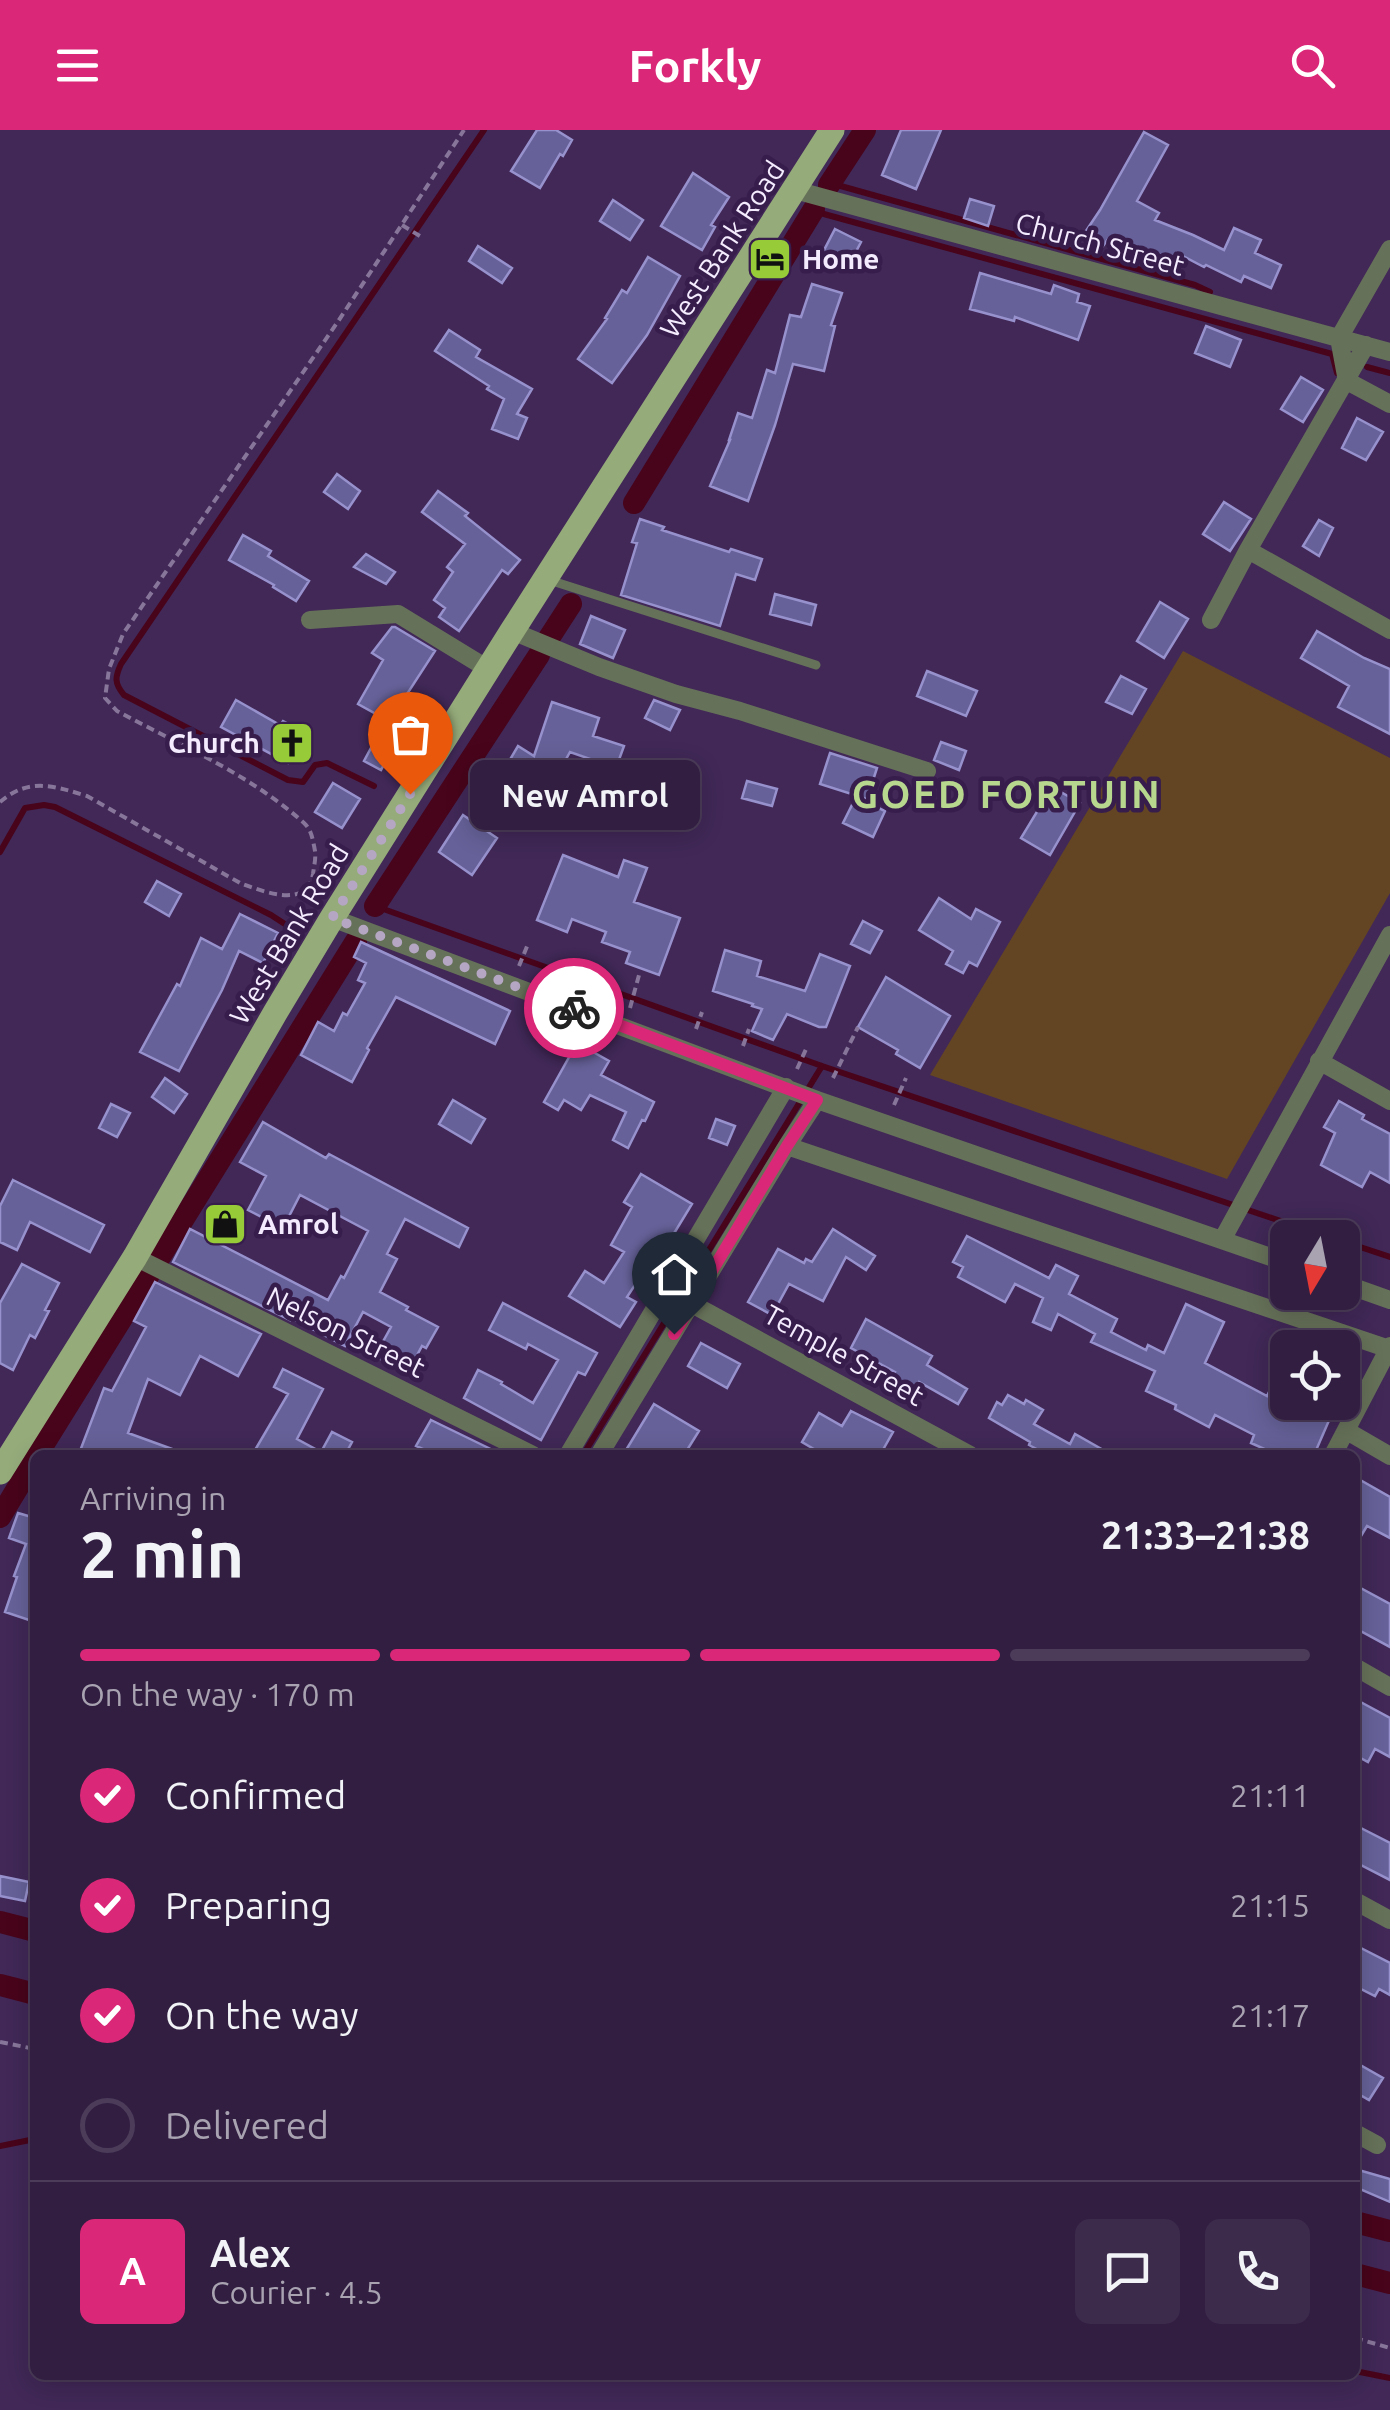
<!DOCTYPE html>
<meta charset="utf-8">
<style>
:root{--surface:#311e41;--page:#3d2b4c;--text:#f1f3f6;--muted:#a8a2b1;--line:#4c3c5a;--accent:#db2777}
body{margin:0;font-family:Ubuntu,sans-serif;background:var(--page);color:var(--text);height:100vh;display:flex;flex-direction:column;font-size:38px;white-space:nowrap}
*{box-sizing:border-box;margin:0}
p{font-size:32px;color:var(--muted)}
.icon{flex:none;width:55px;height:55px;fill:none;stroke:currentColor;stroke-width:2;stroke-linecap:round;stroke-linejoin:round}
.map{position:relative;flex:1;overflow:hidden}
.drawer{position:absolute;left:30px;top:1320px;width:1330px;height:930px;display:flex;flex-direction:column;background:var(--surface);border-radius:15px;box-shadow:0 5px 25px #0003,0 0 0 2px var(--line)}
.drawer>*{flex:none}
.needle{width:65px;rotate:190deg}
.buttons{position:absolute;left:1270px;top:1090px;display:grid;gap:20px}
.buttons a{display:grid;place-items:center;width:90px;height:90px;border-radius:15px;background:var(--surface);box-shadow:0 5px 25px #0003,0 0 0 2px var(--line);font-size:50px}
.pin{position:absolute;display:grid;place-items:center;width:85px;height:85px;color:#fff;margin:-102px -42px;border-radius:50% 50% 50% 0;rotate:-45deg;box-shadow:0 0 10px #0007}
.pin .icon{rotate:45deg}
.courier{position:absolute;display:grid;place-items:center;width:100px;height:100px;margin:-50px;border:8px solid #db2777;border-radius:50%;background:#fff;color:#222;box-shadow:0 2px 12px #0007}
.bubble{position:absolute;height:70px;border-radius:15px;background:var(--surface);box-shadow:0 5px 25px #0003,0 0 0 2px var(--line);font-size:32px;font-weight:700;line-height:70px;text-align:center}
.overview em{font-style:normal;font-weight:700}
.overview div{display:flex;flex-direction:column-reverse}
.overview{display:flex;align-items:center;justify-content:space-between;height:170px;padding:0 50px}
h1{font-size:65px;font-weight:700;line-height:75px}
.bar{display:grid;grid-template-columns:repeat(4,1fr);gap:15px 10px;align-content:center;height:120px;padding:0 50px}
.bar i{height:12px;border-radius:8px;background:var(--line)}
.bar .current{background:var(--accent)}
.bar p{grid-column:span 4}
.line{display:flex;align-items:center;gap:25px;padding:0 50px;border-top:2px solid var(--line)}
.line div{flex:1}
.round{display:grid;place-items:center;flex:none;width:105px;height:105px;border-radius:15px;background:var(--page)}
ol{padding:0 50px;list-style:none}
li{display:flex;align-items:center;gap:30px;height:110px}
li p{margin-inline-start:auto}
li .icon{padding:10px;border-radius:50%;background:var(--accent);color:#fff;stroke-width:4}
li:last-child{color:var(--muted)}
li i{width:55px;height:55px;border:5px solid var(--line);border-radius:50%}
header{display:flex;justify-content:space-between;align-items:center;height:130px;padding:0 50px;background:var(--accent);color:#fff;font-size:45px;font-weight:700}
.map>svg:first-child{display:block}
.green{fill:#634524}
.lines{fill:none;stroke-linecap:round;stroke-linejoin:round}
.stream{stroke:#48041b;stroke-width:6}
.canal{stroke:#48041b;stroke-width:22}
.building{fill:#666198;stroke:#9792cd;stroke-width:2.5}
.path{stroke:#88769a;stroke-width:4;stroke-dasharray:8 5;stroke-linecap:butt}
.service{stroke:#667159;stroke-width:9}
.minor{stroke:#667159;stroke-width:18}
.primary{stroke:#95ab7a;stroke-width:25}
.done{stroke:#b5a7c4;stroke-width:10;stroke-dasharray:0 18}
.route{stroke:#db2777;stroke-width:12}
.labels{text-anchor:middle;stroke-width:9;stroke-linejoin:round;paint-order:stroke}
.street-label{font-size:28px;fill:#f4ecfe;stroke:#371d4c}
.poi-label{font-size:28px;font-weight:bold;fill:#f4ecfe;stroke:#371d4c;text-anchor:start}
.district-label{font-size:38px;font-weight:bold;letter-spacing:2.5px;fill:#b7d68e;stroke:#371d4c}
</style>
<header><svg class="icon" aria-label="menu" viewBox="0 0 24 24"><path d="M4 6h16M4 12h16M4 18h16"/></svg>Forkly<svg class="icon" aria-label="search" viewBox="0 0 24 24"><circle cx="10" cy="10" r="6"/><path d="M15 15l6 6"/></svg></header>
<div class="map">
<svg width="1390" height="2280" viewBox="0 0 1390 2280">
<rect width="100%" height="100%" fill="#412857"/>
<path class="green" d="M1183,521L1390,628V763L1227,1049L930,945Z"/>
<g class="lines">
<path class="stream" d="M830,53L1195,155L1210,162
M813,81L1332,224L1337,243
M1367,237L1390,243
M374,656L327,633L315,635L303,652L288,650L124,565C114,553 115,547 121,534L484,0
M0,722L25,678L44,675L55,677L271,785L291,798
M375,776L822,936L1331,1108
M1342,1111L1390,1127
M583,1325L822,936
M0,2016L35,2009
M1355,2241L1390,2248"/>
<path class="canal" d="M829,55L865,0
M634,373L814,79
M549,508L571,474
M375,776L539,525
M37,1325L356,811
M0,1387L35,1329
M0,1792L35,1801
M0,1855L35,1864
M1355,2092L1390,2101
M1355,2144L1390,2153"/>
</g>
<path class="building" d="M537,0H556L572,10L563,26L560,24L540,58L511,41Z
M901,0H941L916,59L882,45Z
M1144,2L1168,15L1137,71L1159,83L1155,90L1193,105L1224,120L1234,98L1261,110L1255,123L1281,135L1271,158L1244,146L1241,152L1206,135L1204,137L1177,123L1175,130L1140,117L1136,124L1108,109L1103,116L1084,104L1100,80Z
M693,43L729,67L711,95L715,97L702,120L661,96Z
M970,69L994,76L988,96L964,88Z
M613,70L643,90L630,110L600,91Z
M835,99L861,112L848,137L822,124Z
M478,116L512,138L502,153L469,131Z
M648,127L680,146L647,205L612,253L578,229L607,189L605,188L622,160L627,163Z
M980,143L1051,164L1054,155L1079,164L1077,172L1090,176L1078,210L1015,187L1014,191L970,179Z
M812,154L842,163L831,195L835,196L824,241L793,234L775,295L748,371L710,356L730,310H729L738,283L752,288L767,240L775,243L790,185L801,187Z
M1206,196L1241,210L1230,237L1195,223Z
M449,200L480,220L476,227L532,259L517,284L527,288L518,309L492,299L504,269L487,259L489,256L435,221Z
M1301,247L1323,260L1303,292L1281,279Z
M1357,288L1383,302L1366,330L1342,318Z
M337,344L360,361L348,379L324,362Z
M438,361L468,383L465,386L520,430L508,444L502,440L459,501L439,487L445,478L434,470L453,442L447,437L465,414L422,382Z
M1224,372L1251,389L1230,421L1203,404Z
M640,389L664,397L662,400L729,422L731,419L762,429L755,450L736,444L720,496L621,465L637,413L632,412Z
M1319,390L1333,398L1319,426L1303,416Z
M243,405L271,421L268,426L309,451L296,471L273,457L274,455L229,430Z
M366,424L395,442L386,454L354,437Z
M775,464L816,475L811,495L770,484Z
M1160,472L1188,489L1164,528L1137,511Z
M591,486L625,500L613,528L580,514Z
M392,497H395L435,521L407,564L412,567L396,595L358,574L383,530L372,523Z
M1317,501L1364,528L1390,539V604L1338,577L1349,556L1301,528Z
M927,541L977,561L966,586L917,566Z
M1121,546L1146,559L1132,584L1106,572Z
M236,570L280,595L283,591L304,602L288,633L221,597Z
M654,570L680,580L670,600L645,588Z
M552,572L599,588L593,606L624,616L616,638L570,622L554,651L538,642L528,660L501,645L518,616L534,626Z
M378,605L395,614L381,640L364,631Z
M941,612L966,621L959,640L934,630Z
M830,623L877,638L867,669L820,654Z
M747,651L777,659L772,676L742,668Z
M333,653L360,669L342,698L315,682Z
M1052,657L1080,673L1050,725L1021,708Z
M856,667L885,681L873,707L843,693Z
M463,685L497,708L472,745L439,722Z
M563,725L618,747L624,730L647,738L634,772L680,788L659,845L626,833L630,822L602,812L606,802L572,789L567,802L537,790Z
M157,751L181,764L169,786L145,772Z
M939,768L971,789L976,779L1000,792L977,836L969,832L963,843L946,834L953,821L919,800Z
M240,784L278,803L263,833L239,821L222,860L179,941L140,922L177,854L180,856L201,808L222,819Z
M863,791L882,801L870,823L851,814Z
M361,812L510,881L495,914L396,867L367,918L369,920L352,952L301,925L318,892L334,901L343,883L347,885L365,853L358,850L366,833L354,827Z
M725,820L761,831L757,846L805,861L820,824L850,836L826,897H819L787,884L773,910L752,901L762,879L752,876L753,874L713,861Z
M886,847L950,886L920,938L896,924L898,920L858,897Z
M577,913L609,931L601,945L654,972L645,991L642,990L628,1018L613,1010L626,982L590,965L581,980L564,970L558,980L544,972Z
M165,948L187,964L174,983L152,967Z
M453,970L485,989L471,1013L439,994Z
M1339,971L1364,985L1362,989L1390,1004V1053L1370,1042L1362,1057L1321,1035L1335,1003L1324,997Z
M111,974L130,983L117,1007L99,998Z
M716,989L735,996L727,1015L709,1008Z
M263,992L326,1028L329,1024L468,1098L459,1117L405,1089L387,1124L397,1129L380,1162L408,1177L406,1180L438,1197L426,1218L422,1216L407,1244L375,1226L391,1197L363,1182L345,1216L291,1188L290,1190L173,1132L190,1099L328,1170L341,1146L344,1148L368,1101L300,1065L283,1098L248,1080L266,1046L240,1032Z
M641,1044L692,1074L670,1110L673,1112L657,1140L648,1135L627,1167L636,1172L620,1197L569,1166L585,1141L604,1153L624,1122L611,1115L632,1077L624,1072Z
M13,1050L104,1095L90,1122L30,1092L17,1120L0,1112V1076Z
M833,1099L875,1126L866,1140L846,1127L823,1171L789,1154L772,1185L748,1172L778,1119L804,1133L806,1129L812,1132Z
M967,1106L1049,1148L1056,1135L1078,1146L1069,1164L1117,1189L1111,1202L1146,1220L1148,1215L1164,1223L1186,1174L1224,1192L1205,1233L1267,1266L1271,1258L1288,1266V1272H1337L1314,1325H1278L1251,1313L1254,1305L1215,1285L1209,1297L1175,1279L1176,1275L1146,1261L1155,1241L1091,1212L1095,1204L1058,1184L1051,1200L1033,1192L1043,1168L1015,1154L1005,1172L958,1147L963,1137L953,1132Z
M22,1134L59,1153L45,1180L49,1181L35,1208L30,1205L13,1240L0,1233V1173Z
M155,1152L261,1204L238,1246L200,1226L180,1265L148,1249L128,1303L183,1323V1325H92L80,1321L104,1258L112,1261L146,1197L134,1191Z
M503,1173L597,1223L585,1245L578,1242L541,1310L464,1268L478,1240L502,1252L501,1254L533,1273L558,1230L528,1214L526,1219L489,1200Z
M866,1189L932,1226L927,1235L967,1259L958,1274L919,1252L915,1259L892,1248L895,1242L851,1218Z
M701,1213L740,1234L727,1258L688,1236Z
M283,1239L323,1259L297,1309L321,1322L332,1302L352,1312L345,1325H259L260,1322L255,1320L288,1264L274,1257Z
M1008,1265L1024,1274L1026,1270L1043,1280L1034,1294L1070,1314L1075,1304L1112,1325H1048L1029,1315L1030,1312L989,1288L997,1272L1002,1275Z
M654,1274L699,1301L684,1325H623Z
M851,1281L893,1302L880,1325H824L802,1312L819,1283L842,1296Z
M431,1290L503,1325H436L416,1316Z
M1355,1347L1390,1367V1408L1367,1396L1355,1416Z
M18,1383L35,1388V1492L5,1482L17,1447L14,1446L26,1414L9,1408Z
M1355,1455L1390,1474V1517L1355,1498Z
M1355,1569L1390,1588V1627L1375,1619L1368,1632L1355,1625Z
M1355,1695L1390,1713V1750L1355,1732Z
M0,1746L29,1752L25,1771L0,1766Z
M1355,1815L1390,1833V1865L1379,1859L1375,1866L1355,1856Z
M1355,1932L1383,1948L1369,1970L1355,1962Z
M1355,2039L1390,2049V2072L1355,2057Z"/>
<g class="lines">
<path class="path" d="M402,95L423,108
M0,672C29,647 54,656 87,666L240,753C262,761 307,780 313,744C314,736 316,729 315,721C313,711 312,700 304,693C251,645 180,615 117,581L105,568L109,539L123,504L339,190L464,0
M519,836L528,814
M574,857L583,833
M630,878L639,845
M696,899L702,882
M743,916L749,899
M797,939L807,917
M833,948L858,897
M894,975L906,948
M0,1912L35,1919
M1355,2208L1390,2218"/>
<path class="service" d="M549,450L816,535"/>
<path class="minor" d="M795,60L1390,222
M1339,208L1390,119
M1339,208L1347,251L1390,274
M1248,420L1390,500
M310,490L398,484L488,539
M1211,490L1248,420L1366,215
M512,501L599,537L676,564L740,581L927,641
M332,788L817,970L1288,1133
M1319,931L1390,971
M787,1016L1389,1219
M1222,1110L1390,805
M135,1127L533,1325
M1342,1153L1390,1170
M692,1174L970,1325
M1347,1301L1390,1326
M568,1325L786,957
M599,1325L787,1016L817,970
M1333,1325L1390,1216
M1355,1537L1390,1557
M1355,1771L1390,1790
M1355,2003L1377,2015"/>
<path class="primary" d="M0,1342L135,1127L275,883L332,788L512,501L832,0"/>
</g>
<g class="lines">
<path class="done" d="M410,664L332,788L574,878"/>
<path class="route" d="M574,878L817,970L787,1016L674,1204"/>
</g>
<defs>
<g id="hotel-square" transform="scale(2.25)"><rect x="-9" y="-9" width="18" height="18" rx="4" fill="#97cc38" stroke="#371d4c"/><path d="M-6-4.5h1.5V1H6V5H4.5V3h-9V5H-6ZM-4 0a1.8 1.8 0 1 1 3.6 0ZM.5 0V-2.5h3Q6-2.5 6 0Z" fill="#111"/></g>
<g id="church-square" transform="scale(2.25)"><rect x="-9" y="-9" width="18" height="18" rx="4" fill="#97cc38" stroke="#371d4c"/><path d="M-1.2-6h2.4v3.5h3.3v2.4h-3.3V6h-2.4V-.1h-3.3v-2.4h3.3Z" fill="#111"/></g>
<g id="shop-square" transform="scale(2.25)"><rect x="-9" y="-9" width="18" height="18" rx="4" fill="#97cc38" stroke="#371d4c"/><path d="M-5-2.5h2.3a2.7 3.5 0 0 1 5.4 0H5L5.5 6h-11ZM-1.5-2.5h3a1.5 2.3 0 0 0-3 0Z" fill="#111"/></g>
</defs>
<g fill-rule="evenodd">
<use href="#hotel-square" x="770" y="129"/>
<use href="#church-square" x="292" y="613"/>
<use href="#shop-square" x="225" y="1094"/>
</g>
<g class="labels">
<g class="street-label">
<text transform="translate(1100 114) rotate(15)" y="10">Church Street</text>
<text transform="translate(722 119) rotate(-57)" y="10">West Bank Road</text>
<text transform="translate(289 804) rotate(-59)" y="10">West Bank Road</text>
<text transform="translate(346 1202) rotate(26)" y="10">Nelson Street</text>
<text transform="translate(844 1225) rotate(29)" y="10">Temple Street</text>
</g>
<g class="poi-label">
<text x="802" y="139">Home</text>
<text x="260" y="623" text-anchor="end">Church</text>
<text x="258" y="1104">Amrol</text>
</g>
<g class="district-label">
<text x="1007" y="678">GOED FORTUIN</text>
</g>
</g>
</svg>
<div class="buttons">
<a><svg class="needle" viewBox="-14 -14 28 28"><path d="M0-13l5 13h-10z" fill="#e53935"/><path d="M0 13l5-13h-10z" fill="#a8a2b1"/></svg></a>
<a><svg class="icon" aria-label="locate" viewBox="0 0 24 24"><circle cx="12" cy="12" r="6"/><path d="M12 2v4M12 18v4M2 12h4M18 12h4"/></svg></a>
</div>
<div class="pin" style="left:410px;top:664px;background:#ea580c"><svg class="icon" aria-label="bag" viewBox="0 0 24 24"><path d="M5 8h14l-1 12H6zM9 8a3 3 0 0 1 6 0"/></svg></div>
<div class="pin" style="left:674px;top:1204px;background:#1f2937"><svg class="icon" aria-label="home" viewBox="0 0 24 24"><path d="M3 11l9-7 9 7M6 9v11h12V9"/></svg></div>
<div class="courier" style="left:574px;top:878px"><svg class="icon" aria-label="bike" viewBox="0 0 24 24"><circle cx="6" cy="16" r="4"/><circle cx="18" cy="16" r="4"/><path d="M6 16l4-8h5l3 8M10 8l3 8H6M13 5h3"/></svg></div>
<div class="bubble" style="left:470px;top:630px;width:230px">New Amrol</div>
<section class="drawer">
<div class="overview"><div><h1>2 min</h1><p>Arriving in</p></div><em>21:33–21:38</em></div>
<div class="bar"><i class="current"></i><i class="current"></i><i class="current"></i><i></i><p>On the way · 170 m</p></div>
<ol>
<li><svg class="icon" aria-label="check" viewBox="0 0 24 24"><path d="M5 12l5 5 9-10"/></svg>Confirmed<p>21:11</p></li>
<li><svg class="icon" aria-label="check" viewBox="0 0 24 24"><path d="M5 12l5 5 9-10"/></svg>Preparing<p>21:15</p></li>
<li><svg class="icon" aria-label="check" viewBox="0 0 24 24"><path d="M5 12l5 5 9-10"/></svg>On the way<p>21:17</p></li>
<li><i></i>Delivered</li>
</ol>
<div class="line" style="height:180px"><b class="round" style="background:var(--accent);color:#fff">A</b><div><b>Alex</b><p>Courier · 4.5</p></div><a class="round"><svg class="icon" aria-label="chat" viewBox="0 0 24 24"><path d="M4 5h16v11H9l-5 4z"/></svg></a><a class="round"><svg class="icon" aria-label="phone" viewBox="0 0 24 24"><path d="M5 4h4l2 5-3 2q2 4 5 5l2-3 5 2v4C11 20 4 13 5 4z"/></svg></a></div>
</section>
</div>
